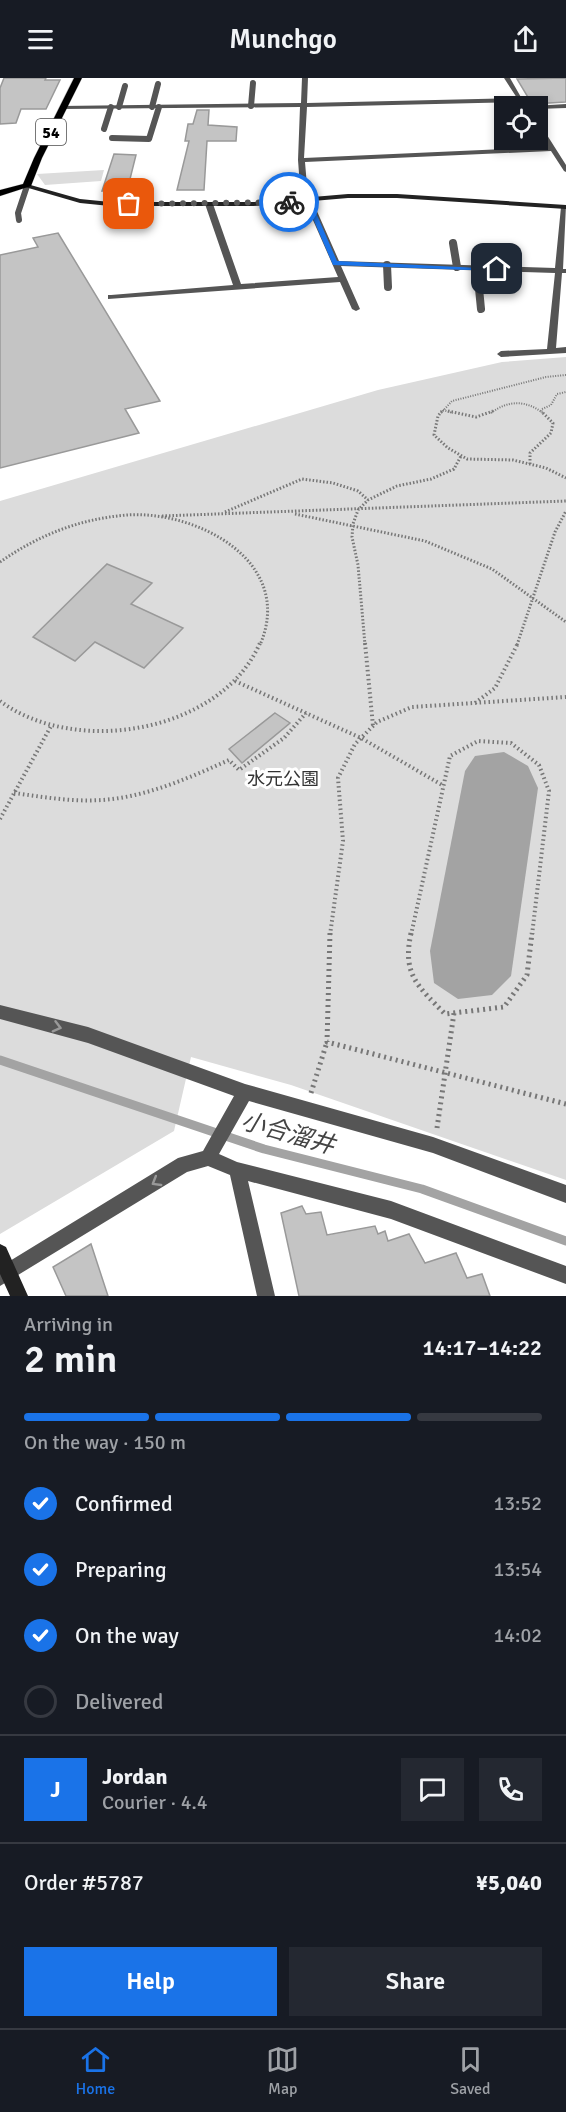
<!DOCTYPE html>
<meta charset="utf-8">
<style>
:root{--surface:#171b24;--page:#242831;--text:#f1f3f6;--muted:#9ea1a6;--line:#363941;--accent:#1a73e8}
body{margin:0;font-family:Signika,"Noto Sans JP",sans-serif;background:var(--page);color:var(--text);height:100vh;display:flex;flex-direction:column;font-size:22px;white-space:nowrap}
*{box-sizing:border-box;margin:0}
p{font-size:20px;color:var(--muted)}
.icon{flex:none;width:33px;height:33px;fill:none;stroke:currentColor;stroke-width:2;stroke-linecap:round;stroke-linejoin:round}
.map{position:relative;height:1218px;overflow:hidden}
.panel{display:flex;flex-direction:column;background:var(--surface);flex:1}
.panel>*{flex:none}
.buttons{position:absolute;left:494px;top:18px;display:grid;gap:12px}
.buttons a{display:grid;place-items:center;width:54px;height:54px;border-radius:0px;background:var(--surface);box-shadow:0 3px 9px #0003;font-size:30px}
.pin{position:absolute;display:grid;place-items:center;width:51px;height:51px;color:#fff;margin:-26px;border-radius:12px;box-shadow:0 3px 9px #0006}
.courier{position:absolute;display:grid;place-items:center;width:60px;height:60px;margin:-30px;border:4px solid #1a73e8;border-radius:50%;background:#fff;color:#222;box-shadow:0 2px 8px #0007}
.overview em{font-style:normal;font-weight:600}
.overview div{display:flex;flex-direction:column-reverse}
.overview{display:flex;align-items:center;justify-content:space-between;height:102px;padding:0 24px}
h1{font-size:39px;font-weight:600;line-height:45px}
.bar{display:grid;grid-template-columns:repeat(4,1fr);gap:9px 6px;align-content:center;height:72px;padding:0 24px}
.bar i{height:8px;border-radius:4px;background:var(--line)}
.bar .selected{background:var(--accent)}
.bar p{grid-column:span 4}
.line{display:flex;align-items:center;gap:15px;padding:0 24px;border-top:2px solid var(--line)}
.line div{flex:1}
.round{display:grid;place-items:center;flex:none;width:63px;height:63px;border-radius:0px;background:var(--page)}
ol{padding:0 24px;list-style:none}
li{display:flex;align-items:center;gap:18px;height:66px}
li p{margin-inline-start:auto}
li .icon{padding:6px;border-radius:50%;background:var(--accent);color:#fff;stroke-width:4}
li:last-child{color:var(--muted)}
li i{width:33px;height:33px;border:3px solid var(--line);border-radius:50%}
.primary-button{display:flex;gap:12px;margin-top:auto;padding:12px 24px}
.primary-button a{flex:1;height:69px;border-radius:0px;background:var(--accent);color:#fff;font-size:24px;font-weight:600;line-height:69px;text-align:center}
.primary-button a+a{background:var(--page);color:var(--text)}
header{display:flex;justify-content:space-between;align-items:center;height:78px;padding:0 24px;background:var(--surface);font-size:27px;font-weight:600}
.menu{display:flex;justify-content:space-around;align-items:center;height:84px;border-top:2px solid var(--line);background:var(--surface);font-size:16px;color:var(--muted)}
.menu a{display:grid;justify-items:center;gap:3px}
.menu .selected{color:var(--accent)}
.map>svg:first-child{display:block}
.green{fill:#dcdcdc}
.water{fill:#a3a3a3}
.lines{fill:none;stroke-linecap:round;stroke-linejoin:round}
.stream{stroke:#a3a3a3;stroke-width:9}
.building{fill:#c4c4c4;stroke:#999;stroke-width:1.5}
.primary-casing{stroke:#dbdbdb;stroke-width:1}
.path-far3{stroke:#777;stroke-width:2;stroke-dasharray:1 1.5;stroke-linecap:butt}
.path-far2{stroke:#777;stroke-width:3;stroke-dasharray:1.5 2;stroke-linecap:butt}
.path-far1{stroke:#777;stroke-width:4;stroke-dasharray:1.5 3;stroke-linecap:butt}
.path{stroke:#777;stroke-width:5;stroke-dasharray:2 4;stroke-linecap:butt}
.lane-far1{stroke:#555;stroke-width:6}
.lane{stroke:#555;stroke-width:8}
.street{fill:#555;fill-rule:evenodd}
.secondary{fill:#222;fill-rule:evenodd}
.primary{fill:#000;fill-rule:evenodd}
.oneway{stroke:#999}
.route{fill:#1a73e8}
.done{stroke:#595959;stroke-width:6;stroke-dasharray:0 10.8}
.labels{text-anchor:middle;stroke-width:6;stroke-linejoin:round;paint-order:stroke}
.shield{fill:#fff;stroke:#4c4c4c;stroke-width:1.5}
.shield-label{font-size:16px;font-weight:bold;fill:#000}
.park-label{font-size:18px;fill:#333;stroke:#fff}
.near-water-label{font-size:24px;font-style:italic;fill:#444;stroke:#fff}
</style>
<header><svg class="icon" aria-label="menu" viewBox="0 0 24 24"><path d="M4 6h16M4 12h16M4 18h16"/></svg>Munchgo<svg class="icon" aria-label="share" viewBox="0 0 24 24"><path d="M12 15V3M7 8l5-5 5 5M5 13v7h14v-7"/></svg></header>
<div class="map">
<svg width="566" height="1218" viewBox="0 0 566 1218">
<rect width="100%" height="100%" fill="#fff"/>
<path class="green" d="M104,92L101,103L45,107L37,96Z
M566,279V1102L291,1007L191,979L174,1053L0,1156V423L378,312L502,284Z"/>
<path class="water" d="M504,674L528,688L538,710L511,898L492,917L458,921L434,905L430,873L465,693L475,678Z"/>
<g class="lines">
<path class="stream" d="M0,982L264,1071L422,1111L566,1163"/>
</g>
<path class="building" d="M4,0H46L45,2H60L46,31H21L16,45L0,46V10Z
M566,0V24L532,26L517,1Z
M197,32H209L208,47L237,49L236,63H207L204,112H177L189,63H185L188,46H193Z
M114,76L136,77L127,113H102Z
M58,155L160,323L125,331L139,355L0,390V177L38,169L33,160Z
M107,486L152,505L131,526L183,550L144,590L95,564L75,583L33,559Z
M275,635L290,645L242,685L229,671Z
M302,1128L306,1136L321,1134L327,1157L375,1148L378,1156L385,1153L388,1163L409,1156L425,1185L456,1175L467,1200L482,1196L490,1218H299L281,1135Z
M91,1166L108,1218H66L53,1189Z"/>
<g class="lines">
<g class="primary-casing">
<path id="primary" d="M74,0H82L42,80L31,108L0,118V112L23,106L34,80Z"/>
</g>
<path class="path-far3" d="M542,331L551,327L557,316L566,314
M443,332L453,335
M441,335L452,323L546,299L566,297
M491,335C508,322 526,322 543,335"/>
<path class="path-far2" d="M442,333L438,338L434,357L448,370L467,381L513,382L546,390L566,400
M448,333L476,339L493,333
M530,386V375L551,355L553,345L541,333
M225,434L302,401L333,405L358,413L368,422
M295,436L425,463L492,491L566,544
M162,438L566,423
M0,484C39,457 79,441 127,437C196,432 296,483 260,567
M365,567L358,487L352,459L353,446L358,432L368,422L397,408L431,401L454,391L461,378
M517,567L555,454L566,433"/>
<path class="path-far1" d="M365,565L373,648
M235,603L361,660L444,708
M0,623C75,679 221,655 260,565
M475,625L495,610L518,565
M14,715C43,719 72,724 102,722C146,719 189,700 229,682L239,692L284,660L306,635
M0,741L51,648
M330,857L343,763L338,700L355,666L377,644L412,629L566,619
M411,857L450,678L478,663L511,665L539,687L549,713L532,857"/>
<path class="path" d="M330,855L327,964L566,1026
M411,855C402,897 418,908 445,936L504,929L527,897L532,855
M311,1015L327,964
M437,1050L454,935"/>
<path class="lane-far1" d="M251,28L253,5
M119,29L125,8
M152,29L158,6
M104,51L111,29
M112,60L149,61L159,29
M19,142L18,135L27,108"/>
<path class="lane" d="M453,165L457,189
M387,187L388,209
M477,190L481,231"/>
<path class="street" d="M302,0H308L307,25L517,20L504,0H510L526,28H522L519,24L307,29L304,80L548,69L537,51V44L540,46L566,87V94L564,93L551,73L305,84L308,120L312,122L339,183L555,190L561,129L566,127L563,191H566V195H562L556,270L566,269V275L501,279L497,276L501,273L547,271L555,195L341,188L360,231L356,233L352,231L340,204L108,221V217H111L233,207L205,126L209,124L213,126L241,206L338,199L305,124L301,122L298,82L300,29L63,31L61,28L301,25Z
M566,26V30L537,31V28H534Z
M0,927L88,949L245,1006L433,1059L566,1107V1125L433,1075L249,1023L219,1076L237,1084L391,1123L566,1188V1206L391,1141L248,1103L275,1218H257L230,1097L208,1088L187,1094L0,1208V1189L178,1080L203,1073L234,1018L88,965L0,941Z"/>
<path class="secondary" d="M27,106L80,121L110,124H254L348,116H397L566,127V131L397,120H348L254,128H110L80,125L25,109V107Z
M0,1166L6,1169L28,1218H10L0,1196Z"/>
<use href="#primary" class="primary"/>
</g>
<defs><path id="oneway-chevron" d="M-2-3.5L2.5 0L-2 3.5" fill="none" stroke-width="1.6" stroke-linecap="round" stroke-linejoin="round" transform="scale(1.5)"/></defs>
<g class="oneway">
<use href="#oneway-chevron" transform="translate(57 949) rotate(15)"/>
<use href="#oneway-chevron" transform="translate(156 1104) rotate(149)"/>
</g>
<path class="route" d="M310,121L337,183L500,191L497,193L333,187L306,124H287Z"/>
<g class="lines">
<path class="done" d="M129,126L289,124"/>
</g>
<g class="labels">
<rect class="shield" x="36" y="41" width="30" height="26" rx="4.5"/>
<g class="shield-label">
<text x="51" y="60">54</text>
</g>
<g class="park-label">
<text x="283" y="707">水元公園</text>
</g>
<g class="near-water-label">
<text transform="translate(288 1055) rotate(16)" y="8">小合溜井</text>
</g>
</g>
</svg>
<div class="buttons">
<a><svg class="icon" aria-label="locate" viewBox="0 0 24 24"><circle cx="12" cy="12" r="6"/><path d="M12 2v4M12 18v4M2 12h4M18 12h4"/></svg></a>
</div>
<div class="pin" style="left:129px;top:126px;background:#ea580c"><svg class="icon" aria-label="bag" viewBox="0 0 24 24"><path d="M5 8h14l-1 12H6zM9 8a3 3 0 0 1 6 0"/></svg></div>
<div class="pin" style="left:497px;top:191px;background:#1f2937"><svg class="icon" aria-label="home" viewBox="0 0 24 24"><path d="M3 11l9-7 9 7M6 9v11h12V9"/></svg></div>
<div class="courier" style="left:289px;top:124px"><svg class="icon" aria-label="bike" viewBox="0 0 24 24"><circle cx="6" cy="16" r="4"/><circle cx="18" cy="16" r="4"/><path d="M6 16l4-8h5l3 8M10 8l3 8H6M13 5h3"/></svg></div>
</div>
<section class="panel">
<div class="overview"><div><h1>2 min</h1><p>Arriving in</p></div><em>14:17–14:22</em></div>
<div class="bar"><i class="selected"></i><i class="selected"></i><i class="selected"></i><i></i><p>On the way · 150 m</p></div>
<ol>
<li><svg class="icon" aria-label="check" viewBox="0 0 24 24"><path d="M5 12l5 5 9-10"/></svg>Confirmed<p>13:52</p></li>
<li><svg class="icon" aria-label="check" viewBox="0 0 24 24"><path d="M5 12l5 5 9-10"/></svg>Preparing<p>13:54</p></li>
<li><svg class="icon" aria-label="check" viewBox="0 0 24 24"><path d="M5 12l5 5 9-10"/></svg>On the way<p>14:02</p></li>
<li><i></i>Delivered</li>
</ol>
<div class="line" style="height:108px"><b class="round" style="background:var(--accent);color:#fff">J</b><div><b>Jordan</b><p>Courier · 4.4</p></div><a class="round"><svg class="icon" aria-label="chat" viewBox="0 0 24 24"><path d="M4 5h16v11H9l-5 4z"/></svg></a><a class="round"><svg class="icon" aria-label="phone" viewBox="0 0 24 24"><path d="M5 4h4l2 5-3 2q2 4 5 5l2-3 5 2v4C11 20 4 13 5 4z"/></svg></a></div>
<div class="line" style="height:78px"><div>Order #5787</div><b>¥5,040</b></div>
<div class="primary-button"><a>Help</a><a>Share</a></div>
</section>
<nav class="menu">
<a class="selected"><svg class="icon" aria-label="home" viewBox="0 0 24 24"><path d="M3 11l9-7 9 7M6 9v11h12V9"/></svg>Home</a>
<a><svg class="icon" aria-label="map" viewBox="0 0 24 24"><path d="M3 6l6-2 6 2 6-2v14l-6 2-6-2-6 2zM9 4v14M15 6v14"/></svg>Map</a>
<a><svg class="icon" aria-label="saved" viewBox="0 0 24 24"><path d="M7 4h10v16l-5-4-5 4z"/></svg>Saved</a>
</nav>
